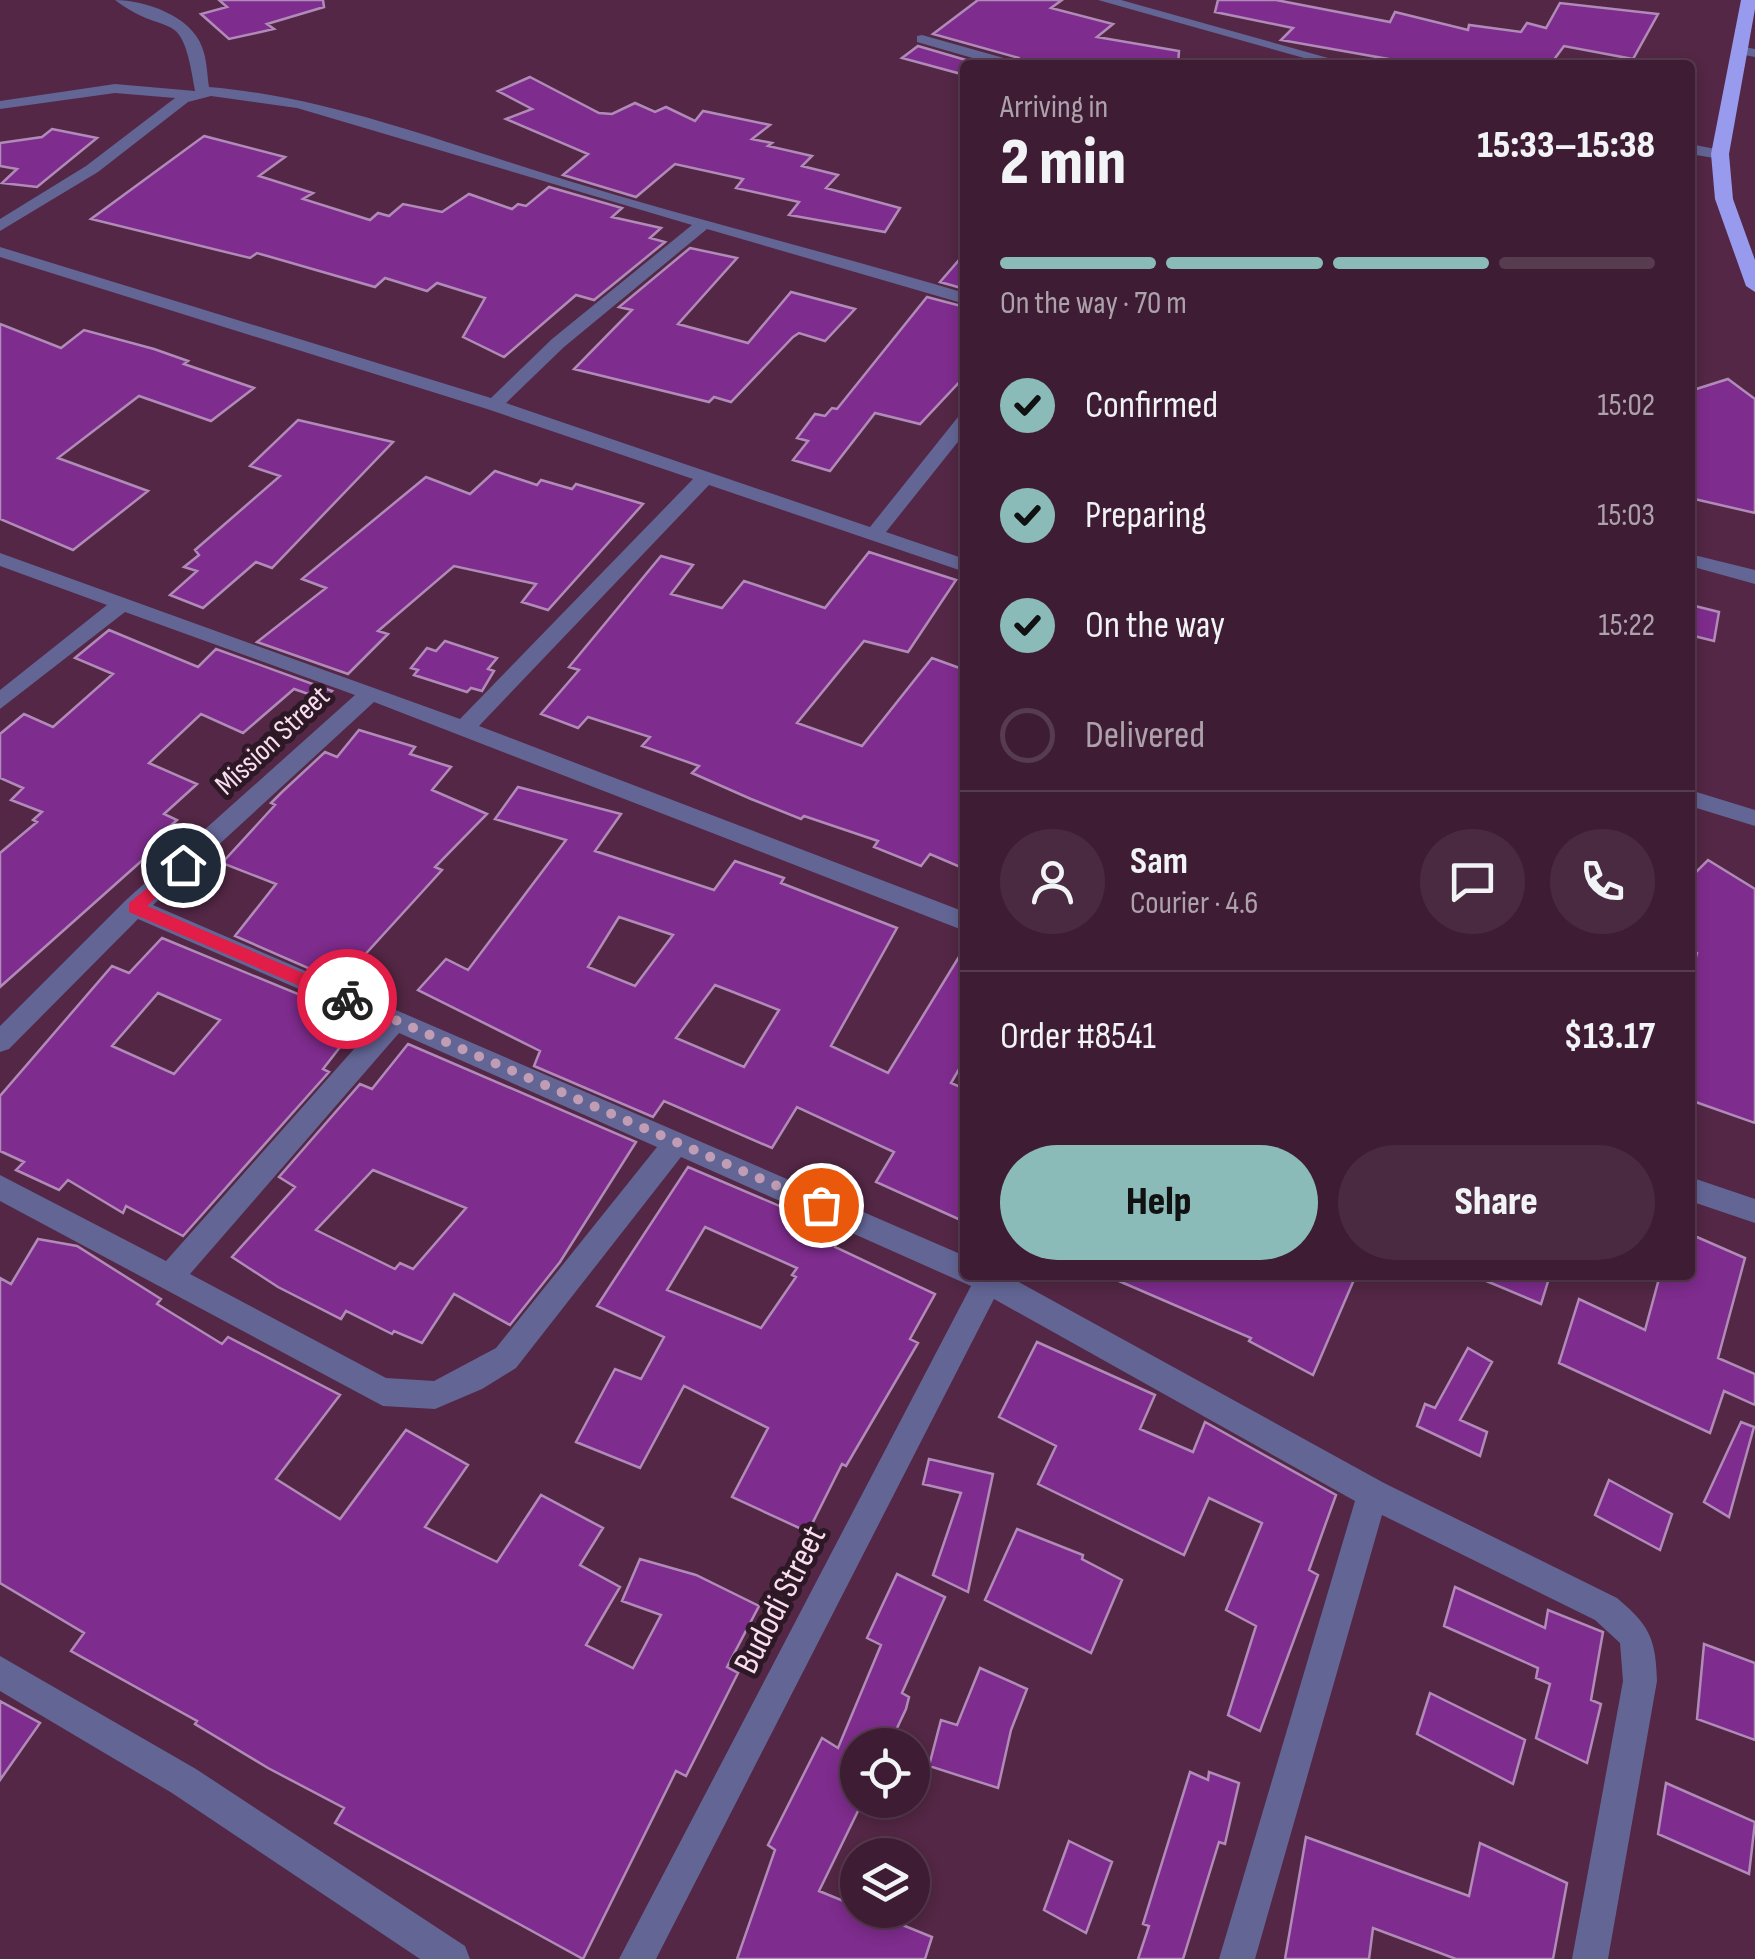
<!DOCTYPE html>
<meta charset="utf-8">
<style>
:root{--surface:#3e1d34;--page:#492a40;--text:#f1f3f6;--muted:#ada2ac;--line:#573b4f;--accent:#8bbbb9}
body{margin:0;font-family:"Sofia Sans Condensed",sans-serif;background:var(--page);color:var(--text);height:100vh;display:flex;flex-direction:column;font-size:38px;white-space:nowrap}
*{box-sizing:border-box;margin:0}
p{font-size:32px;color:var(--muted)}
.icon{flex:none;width:55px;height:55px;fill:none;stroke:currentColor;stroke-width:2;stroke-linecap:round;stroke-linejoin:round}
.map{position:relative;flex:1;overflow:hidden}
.drawer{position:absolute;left:960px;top:60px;width:735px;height:1220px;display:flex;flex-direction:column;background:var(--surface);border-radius:10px;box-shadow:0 5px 15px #0003,0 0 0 2px var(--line)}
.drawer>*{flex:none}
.fabs{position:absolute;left:840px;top:1728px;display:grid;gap:20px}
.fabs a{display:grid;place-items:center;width:90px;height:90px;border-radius:50%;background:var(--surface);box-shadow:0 5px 15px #0003,0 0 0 2px var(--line);font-size:50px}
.pin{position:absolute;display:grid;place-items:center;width:85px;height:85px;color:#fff;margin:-42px;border:5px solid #fff;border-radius:50%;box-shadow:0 2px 10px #0007}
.courier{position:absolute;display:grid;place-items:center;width:100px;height:100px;margin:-50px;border:8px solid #e11d48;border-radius:50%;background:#fff;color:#222;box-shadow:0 2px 12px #0007}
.summary em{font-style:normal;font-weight:800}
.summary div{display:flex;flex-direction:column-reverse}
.summary{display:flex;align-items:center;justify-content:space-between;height:170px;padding:0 40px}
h1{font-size:65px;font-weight:800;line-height:75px}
.bar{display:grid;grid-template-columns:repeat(4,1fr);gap:15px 10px;align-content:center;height:120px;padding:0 40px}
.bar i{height:12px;border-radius:8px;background:var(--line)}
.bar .on{background:var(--accent)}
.bar p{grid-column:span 4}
.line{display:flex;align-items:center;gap:25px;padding:0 40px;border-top:2px solid var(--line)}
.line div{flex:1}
.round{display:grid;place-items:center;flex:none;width:105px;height:105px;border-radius:52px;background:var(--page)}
ol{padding:0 40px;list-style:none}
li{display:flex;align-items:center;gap:30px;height:110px}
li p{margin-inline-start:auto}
li .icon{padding:10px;border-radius:50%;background:var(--accent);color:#111;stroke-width:4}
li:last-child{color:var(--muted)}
li i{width:55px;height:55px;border:5px solid var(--line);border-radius:50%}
.primary-button{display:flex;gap:20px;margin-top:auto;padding:20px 40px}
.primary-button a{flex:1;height:115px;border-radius:60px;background:var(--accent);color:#111;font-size:40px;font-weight:800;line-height:115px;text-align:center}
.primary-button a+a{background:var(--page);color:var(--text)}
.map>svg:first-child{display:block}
.building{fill:#7e2c8d;stroke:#b18bb8;stroke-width:2.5;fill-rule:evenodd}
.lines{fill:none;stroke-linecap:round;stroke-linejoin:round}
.minor{fill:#636595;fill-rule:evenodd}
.trunk{fill:#979aed;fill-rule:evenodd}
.route{fill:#e11d48}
.done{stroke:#c09db4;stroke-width:10;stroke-dasharray:0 18}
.labels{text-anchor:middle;stroke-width:10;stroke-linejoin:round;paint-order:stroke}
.street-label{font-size:30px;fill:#faddef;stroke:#2d1826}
.near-street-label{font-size:35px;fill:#faddef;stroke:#2d1826}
</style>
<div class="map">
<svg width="1755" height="1959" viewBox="0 0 1755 1959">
<rect width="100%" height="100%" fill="#532745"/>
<path class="building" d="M219,0H323L324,7L267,24L274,29L229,39L201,14L227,7Z
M978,0H1062L1051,8L1113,24L1097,37L1179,51L1178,65H1024L1019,58L933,34Z
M1218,0H1276L1390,22L1395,12L1468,30L1469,25L1521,32L1527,23L1546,28L1560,3L1658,14L1633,59L1564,46L1550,65H1384L1388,59L1281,40L1293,28L1215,12Z
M918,46L983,65H965V75L902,58Z
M530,77L599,113L612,114L635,103L655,112L666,107L695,121L703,111L770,125L752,139L772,143L768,146L812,156L802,166L838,175L826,188L900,208L885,232L789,215L799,202L736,188L743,179L675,164L636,197L563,175L588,154L506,119L532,109L498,91Z
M52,129L97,138L37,187L2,183L17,169L0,166V143L42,137Z
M204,136L285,157L259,176L313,193L303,199L370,220L378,213L389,216L403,204L442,212L469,194L512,209L518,204L526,206L549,187L622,208L612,217L661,228L650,238L665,242L594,300L576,295L504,357L463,337L485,298L437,283L427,291L385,278L375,287L257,253L250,258L91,219Z
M690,248L737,258L678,324L748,343L791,292L855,309L825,341L799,333L793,337L731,402L714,397L709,402L574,369L632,310L619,307Z
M965,253V289L940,282Z
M927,297L965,307V376L920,424L875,413L830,471L793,460L808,441L797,438L815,414L825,416L832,408L837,409Z
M0,324L61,348L84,330L154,349L188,361L184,364L254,388L211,421L139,396L58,458L148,491L73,550L0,519Z
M1728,379L1755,399V513L1690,498V391Z
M298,420L393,442L272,568L256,562L203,608L170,595L197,571L184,567L199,555L195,550L280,476L250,466Z
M495,471L537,485L541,480L572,489L576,484L643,504L548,610L522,602L536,584L454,566L378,631L388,634L348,674L257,642L326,588L302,579L426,477L470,494Z
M869,552L956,580L908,652L864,641L797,723L862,746L932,658L965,670V869L930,854L921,866L874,847L878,841L804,816L801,819L751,799L692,773L699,766L642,746L650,737L588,717L578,728L541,714L579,670L569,667L661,556L693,565L671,594L722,608L744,581L825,608Z
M1695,606L1719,612L1714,641L1690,635Z
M109,630L198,667L216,649L332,691L323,699L294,689L243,733L201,714L149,763L197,784L164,814L177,820L149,845L156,848L0,987V853L37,822L33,820L42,812L11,800L23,788L0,778V734L24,714L53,727L113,674L75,658Z
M445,641L497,658L488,669L494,671L482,691L471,688L467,692L414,675L418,670L411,668L427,648L436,651Z
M359,730L415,747L410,754L451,767L432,790L487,814L435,867L442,870L340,982L235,936L276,884L222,863L275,805L271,803L282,792L325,752L337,757Z
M518,787L621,814L595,851L714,890L735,861L784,878L781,883L897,928L831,1046L888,1073L965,947V1059L951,1083L965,1089V1222L876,1182L894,1152L797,1107L772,1148L664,1101L653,1117L534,1066L540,1051L418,990L446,959L468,970L566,840L495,819ZM619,917L673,935L635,986L588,967ZM715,985L779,1010L744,1067L676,1038Z
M1708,860L1755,889V1123L1690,1100V980L1697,953L1690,950V878Z
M162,938L361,1020L323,1069L329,1072L183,1236L126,1206L123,1213L68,1180L59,1190L16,1170L24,1162L0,1151V1096L112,966L129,973ZM158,993L220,1020L174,1074L112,1046Z
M408,1044L636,1142L560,1262L510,1325L454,1294L422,1343L394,1331L392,1334L346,1311L341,1319L278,1287L232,1257L295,1187L279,1177L360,1084L372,1089ZM373,1170L466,1208L413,1269L400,1263L395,1269L316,1230Z
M688,1167L843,1233L835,1247L935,1294L910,1339L918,1343L846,1466L842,1464L808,1532L732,1497L768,1428L684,1386L640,1468L576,1442L615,1369L641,1379L664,1337L597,1306ZM705,1227L797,1268L792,1275L796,1277L761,1328L667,1290Z
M1690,1234L1745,1258L1718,1358L1755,1374V1405L1724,1391L1710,1433L1559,1363L1579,1299L1645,1330L1660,1275H1690Z
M38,1239L77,1246L161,1299L157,1304L222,1344L228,1337L340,1395L276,1479L340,1519L406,1430L468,1465L425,1527L497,1562L541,1495L603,1528L580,1565L620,1587L586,1645L633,1668L661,1615L622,1601L640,1559L696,1575L759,1606L727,1667L738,1673L686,1776L676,1771L583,1959L335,1823L344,1808L268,1768L195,1724L197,1721L71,1651L84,1633L0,1583V1278L11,1284Z
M1105,1275H1356L1313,1375L1249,1341L1251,1338Z
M1472,1275H1550L1541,1304Z
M1037,1342L1155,1395L1140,1429L1193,1452L1205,1422L1336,1495L1309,1570L1318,1575L1260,1731L1228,1715L1256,1626L1226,1610L1262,1523L1209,1498L1184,1555L1038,1484L1056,1446L999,1417Z
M1468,1348L1492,1362L1460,1420L1487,1432L1480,1456L1417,1426L1425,1404L1435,1408Z
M1741,1422L1754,1427L1729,1517L1704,1502Z
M929,1459L993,1474L968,1592L933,1575L961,1493L923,1484Z
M1609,1480L1672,1514L1660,1550L1595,1515Z
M1017,1529L1083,1555L1082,1559L1122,1580L1091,1653L985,1600Z
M897,1574L945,1597L902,1693L909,1697L906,1709L889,1745H858V1811L819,1891L932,1937L925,1959H737L775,1850L768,1845L822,1738L838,1748L881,1645L867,1638Z
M1455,1587L1545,1628L1548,1610L1603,1632L1591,1700L1601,1704L1587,1763L1536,1738L1550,1684L1536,1678L1538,1668L1444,1626Z
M1704,1644L1755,1663V1740L1697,1719Z
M980,1668L1027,1689L1011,1730L998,1788L929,1766L941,1720L957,1725Z
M1430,1693L1525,1740L1513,1784L1417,1734Z
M0,1701L40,1723L0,1780Z
M1190,1772L1208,1780L1209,1772L1239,1783L1225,1844L1219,1842L1183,1959H1138L1149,1926L1143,1924Z
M1666,1783L1755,1822L1749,1874L1658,1834Z
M1306,1837L1469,1896L1480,1843L1567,1883L1553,1959H1456L1373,1928L1369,1959H1285Z
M1069,1841L1112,1862L1086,1933L1044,1910Z"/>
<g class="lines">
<path class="minor" d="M115,0C145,0 191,16 202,47C207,59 207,74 209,87C332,97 452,146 569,181C700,221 834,254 965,293V304L707,229L564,347L506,403L870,527L958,417L965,415V433L886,532L965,559V572L709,485L479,726L965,912V931L374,702L153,905L965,1256V1275H1006L1384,1483L1617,1598C1649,1625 1656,1638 1657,1681L1608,1959H1572L1623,1681L1620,1643L1595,1620L1382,1515L1255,1959H1219L1355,1501L994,1299L656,1959H619L971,1286L681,1157L516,1368L482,1389L435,1409L383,1406L0,1201V1175L166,1261L377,1023L138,919L9,1049L0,1052V1026L126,900L355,695L125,612L0,709V690L107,605L0,566V553L460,719L693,479L487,409L0,257V247L491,398L552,339L692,225L297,108L211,96L188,102L98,172L0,231V219L86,166L175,98L115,93L0,109V101L115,84L195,91C181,1 171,42 115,0ZM399,1033L657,1147L496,1348L434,1381L386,1378L190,1274Z
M1098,0H1121L1353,65H1329Z
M922,35L1018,62L1020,65H997L917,42V36Z
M1739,46L1755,49V57L1734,53L1732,50Z
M1690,144L1726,151L1728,154L1720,159L1690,154Z
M1690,554L1755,570V584L1690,566Z
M1690,790L1755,810V826L1690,806Z
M1690,1177L1755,1199V1223L1690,1201Z
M0,1656L196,1769L465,1946L470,1959H420L172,1793L0,1691Z"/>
<path class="trunk" d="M1741,0H1755V9L1729,154L1733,199L1755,260V292L1746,286L1715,199L1711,154Z"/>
</g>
<path class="route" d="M183,859L188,861V869L147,906L352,994V1004H341L129,912V903Z"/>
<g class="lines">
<path class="done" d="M347,999L821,1205"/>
</g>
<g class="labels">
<g class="street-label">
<text transform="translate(272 740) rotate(-43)" y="10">Mission Street</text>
</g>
<g class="near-street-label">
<text transform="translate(779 1599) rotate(-63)" y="12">Budodi Street</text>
</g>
</g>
</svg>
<div class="fabs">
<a><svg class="icon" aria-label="locate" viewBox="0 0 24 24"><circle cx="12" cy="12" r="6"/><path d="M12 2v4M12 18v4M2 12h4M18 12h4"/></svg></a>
<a><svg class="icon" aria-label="layers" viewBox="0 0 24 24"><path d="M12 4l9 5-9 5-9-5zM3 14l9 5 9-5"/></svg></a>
</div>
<div class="pin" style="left:821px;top:1205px;background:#ea580c"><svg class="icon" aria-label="bag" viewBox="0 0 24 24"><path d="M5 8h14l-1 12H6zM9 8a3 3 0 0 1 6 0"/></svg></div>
<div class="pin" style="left:183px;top:865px;background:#1f2937"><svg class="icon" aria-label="home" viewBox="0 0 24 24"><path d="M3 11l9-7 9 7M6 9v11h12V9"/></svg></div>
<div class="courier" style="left:347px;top:999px"><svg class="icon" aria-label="bike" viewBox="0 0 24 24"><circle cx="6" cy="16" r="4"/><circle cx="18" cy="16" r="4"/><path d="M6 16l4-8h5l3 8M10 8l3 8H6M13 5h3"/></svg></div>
<section class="drawer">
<div class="summary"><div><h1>2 min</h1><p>Arriving in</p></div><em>15:33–15:38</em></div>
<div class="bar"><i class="on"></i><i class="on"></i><i class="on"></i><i></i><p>On the way · 70 m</p></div>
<ol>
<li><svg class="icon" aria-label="check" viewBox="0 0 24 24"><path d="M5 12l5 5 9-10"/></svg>Confirmed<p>15:02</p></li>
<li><svg class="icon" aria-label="check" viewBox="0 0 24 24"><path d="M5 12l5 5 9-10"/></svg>Preparing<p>15:03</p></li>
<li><svg class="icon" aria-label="check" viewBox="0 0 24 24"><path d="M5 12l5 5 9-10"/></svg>On the way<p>15:22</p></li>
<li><i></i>Delivered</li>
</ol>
<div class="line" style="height:180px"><a class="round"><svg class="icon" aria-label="person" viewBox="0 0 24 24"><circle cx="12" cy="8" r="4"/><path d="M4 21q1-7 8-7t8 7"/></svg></a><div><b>Sam</b><p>Courier · 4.6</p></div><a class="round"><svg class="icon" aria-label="chat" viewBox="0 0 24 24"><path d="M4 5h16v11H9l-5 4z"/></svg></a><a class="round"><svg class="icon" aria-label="phone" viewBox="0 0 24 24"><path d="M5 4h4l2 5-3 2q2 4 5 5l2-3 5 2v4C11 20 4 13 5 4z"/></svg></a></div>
<div class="line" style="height:130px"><div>Order #8541</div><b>$13.17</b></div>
<div class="primary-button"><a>Help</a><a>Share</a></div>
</section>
</div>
